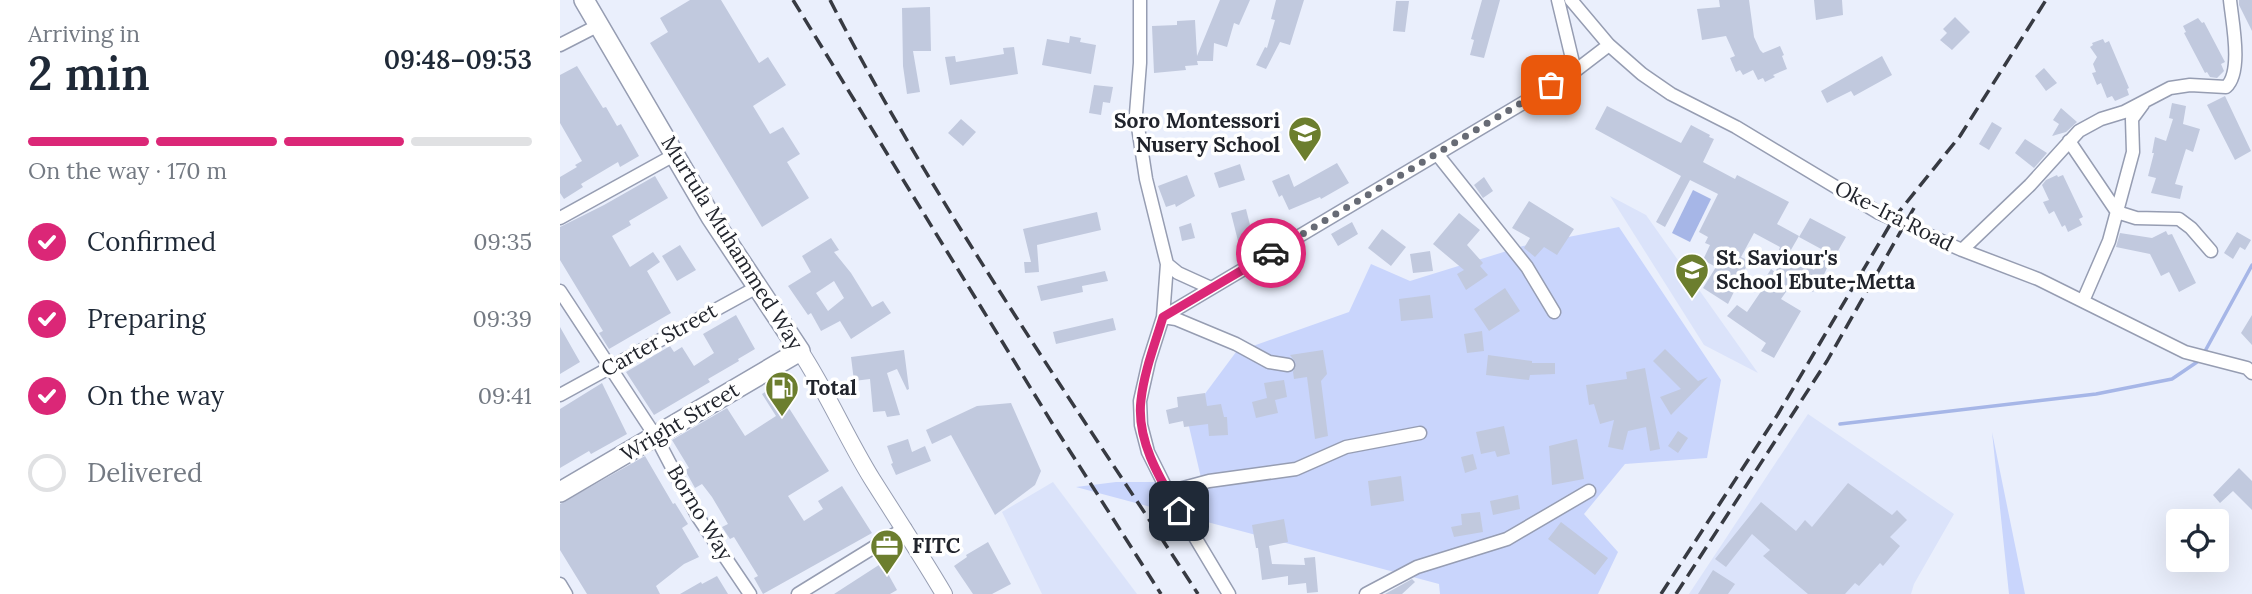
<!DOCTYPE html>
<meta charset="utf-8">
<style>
:root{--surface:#fff;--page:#f6f6f7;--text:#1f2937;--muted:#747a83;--line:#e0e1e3;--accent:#db2777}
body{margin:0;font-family:Lora,serif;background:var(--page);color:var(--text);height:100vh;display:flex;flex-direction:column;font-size:26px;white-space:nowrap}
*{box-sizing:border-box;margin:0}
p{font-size:23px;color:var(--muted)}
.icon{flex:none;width:38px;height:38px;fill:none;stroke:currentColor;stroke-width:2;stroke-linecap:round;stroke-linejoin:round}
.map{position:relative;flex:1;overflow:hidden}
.side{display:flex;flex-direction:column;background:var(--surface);width:560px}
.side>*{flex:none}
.controls{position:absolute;left:1606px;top:509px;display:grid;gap:14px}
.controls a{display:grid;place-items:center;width:63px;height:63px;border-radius:7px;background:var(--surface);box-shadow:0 7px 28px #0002;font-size:35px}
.pin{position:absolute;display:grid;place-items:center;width:60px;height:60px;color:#fff;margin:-30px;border-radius:14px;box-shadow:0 4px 10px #0006}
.courier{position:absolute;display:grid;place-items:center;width:70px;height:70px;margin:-35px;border:5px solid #db2777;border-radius:50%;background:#fff;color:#222;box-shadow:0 2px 9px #0007}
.overview em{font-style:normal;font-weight:600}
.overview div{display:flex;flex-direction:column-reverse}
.overview{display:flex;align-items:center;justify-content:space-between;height:119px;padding:0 28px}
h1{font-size:46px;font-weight:600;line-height:52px}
.bar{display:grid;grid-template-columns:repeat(4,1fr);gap:10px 7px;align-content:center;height:84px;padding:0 28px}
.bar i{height:9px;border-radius:5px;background:var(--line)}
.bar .selected{background:var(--accent)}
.bar p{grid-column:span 4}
ol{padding:0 28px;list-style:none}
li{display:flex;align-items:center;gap:21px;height:77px}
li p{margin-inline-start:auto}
li .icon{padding:7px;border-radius:50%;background:var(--accent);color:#fff;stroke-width:4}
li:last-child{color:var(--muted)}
li i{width:38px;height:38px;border:4px solid var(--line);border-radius:50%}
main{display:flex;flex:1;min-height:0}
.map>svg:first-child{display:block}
.built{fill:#dbe3fa}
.green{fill:#c9d5fc}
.water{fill:#a6b6e7}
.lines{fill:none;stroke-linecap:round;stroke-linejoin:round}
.stream{stroke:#a6b6e7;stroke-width:3.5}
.building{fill:#c1c9de;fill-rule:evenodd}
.minor-casing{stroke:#969db2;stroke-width:15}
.major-casing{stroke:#969db2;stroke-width:18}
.highway-casing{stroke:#969db2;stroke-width:22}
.minor{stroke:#fff;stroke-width:12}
.major{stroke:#fff;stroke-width:16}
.highway{stroke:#fff;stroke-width:19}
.rail{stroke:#373a42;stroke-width:3.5;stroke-dasharray:14 7;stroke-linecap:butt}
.done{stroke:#676b75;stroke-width:7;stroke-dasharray:0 12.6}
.route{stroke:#db2777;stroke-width:9}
.labels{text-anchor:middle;stroke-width:7;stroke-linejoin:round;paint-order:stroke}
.poi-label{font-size:21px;font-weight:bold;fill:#21242c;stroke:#fff;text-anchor:start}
.street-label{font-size:21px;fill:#21242c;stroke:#fff}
</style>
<main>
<section class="side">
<div class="overview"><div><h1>2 min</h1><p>Arriving in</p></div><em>09:48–09:53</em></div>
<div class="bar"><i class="selected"></i><i class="selected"></i><i class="selected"></i><i></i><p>On the way · 170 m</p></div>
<ol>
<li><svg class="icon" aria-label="check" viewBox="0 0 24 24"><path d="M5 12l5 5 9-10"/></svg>Confirmed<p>09:35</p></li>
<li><svg class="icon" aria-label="check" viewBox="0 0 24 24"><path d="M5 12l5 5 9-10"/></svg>Preparing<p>09:39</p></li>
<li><svg class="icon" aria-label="check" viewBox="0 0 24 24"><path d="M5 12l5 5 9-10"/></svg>On the way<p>09:41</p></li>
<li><i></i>Delivered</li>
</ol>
</section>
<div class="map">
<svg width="1692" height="594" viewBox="0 0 1692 594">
<rect width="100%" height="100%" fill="#eaeffc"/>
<path class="built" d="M1050,196L1086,215L1198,373L1144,345Z
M1248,414L1394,514L1354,584L1351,594H1129Z
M493,482L577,594H482L442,512Z"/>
<path class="green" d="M1059,227L1161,380L1147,458L1065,464L1024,514L1058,552L1038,594H880L879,584L516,487L556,482H642L627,418L676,352L789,312L811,264L850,281L963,246Z
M1432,432L1465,594H1449Z"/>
<path class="water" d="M1133,190L1151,199L1130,242L1112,233Z"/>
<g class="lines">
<path class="stream" d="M1644,353L1692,265
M1280,424L1536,394L1612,379L1640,360"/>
</g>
<path class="building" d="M130,0H161L199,63L208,57L226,85L193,106L210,134L223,127L240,154L227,162L249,198L202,227L90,43L108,32L100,18Z
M660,0H690L679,25L674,23L667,47L654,43L653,61H637L638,65L625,66L626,70L594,73L592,26L617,25V21L635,20L637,56Z
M716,0H744L730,45L720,42L706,69L696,65L705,47L707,48L715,20L711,19Z
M922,0H940L924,58L910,55L914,40L911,39Z
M1159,0H1189L1194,37L1200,50L1203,53L1220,46L1224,55L1222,56L1227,69L1213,75L1215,77L1205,82L1203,78L1198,80L1193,70L1183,75L1180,70L1176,72L1170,58L1175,56L1166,36L1142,40L1137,9L1160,7Z
M1254,0H1282L1283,15L1256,20Z
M1679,0H1692V31L1679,5Z
M836,1H849L845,32L833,31Z
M370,7L371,51H353L360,92L347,94L343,66L342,8Z
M1395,17L1410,32L1392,50L1380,40L1387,33L1383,29Z
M1638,18L1642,23L1644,22L1665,62L1661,64L1664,71L1657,78L1650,77L1647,72L1645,73L1624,33L1626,32L1623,26Z
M510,36L521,38L520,42L536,45L531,74L482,65L487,39L509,43Z
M1543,39L1545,43L1549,41L1569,88L1567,89L1569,95L1555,101L1552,96L1547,98L1541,83L1537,85L1532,73L1536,72L1533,64L1537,57L1530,47L1533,45L1532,43Z
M454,47L458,74L390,85L385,57L395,56L396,62L444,54L443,48Z
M1322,56L1332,75L1294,96L1291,91L1267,103L1261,91Z
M17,66L43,108L46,107L57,126L61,124L79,156L60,167L58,162L21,184L23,187L4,199L0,193V177L17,167L15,165L22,161L0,123V75Z
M1484,68L1497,83L1486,91L1475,76Z
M534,85L553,87L550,103L543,102L541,115L529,113Z
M1665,96L1691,151L1675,160L1647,105Z
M1612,103L1626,106L1623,124L1640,129L1633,152L1626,149L1615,184L1623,186L1620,199L1591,193L1596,178L1588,176L1594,153H1592L1595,137L1606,141L1613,119L1609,118Z
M1047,106L1121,143L1131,125L1150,135L1149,137L1154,139L1143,162L1175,179L1177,175L1229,202L1217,224L1239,236L1228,255L1219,250L1220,247L1194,233L1181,257L1189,261L1168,304L1143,288L1156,267L1143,260L1150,245L1145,243L1148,237L1139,232L1158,194L1130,180L1105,227L1096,222L1121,176L1035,129Z
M1501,108L1517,122L1506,132L1492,136L1499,124L1493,120Z
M401,119L416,132L403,146L388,133Z
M1432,122L1442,128L1429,150L1419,144Z
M1465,139L1487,153L1474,168L1455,153Z
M777,163L789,183L761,199L760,197L729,210L722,195L719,197L712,181L729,174L734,187Z
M680,164L685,180L659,188L654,173Z
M627,175L635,196L616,207L615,204L606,207L598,186Z
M1497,175L1498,177L1503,175L1523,217L1519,219L1522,225L1508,232L1505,225L1502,227L1494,211L1489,214L1483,202L1489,200L1482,185L1486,180Z
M95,176L108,198L69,221L71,225L52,236L70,267L93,252L100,262L87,271L111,313L49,349L39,333L43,331L0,260V227L44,205Z
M924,177L933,191L923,198L914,185Z
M969,201L1014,229L997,255L984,247L975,257L964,248L970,238L952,228Z
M686,209L693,237L678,241L671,213Z
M537,212L541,230L477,245L479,272L465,273L464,262H471L463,229Z
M899,213L920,230L907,245L923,263L920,266L928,275L906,290L897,274L904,270L873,244Z
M1250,218L1286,237L1275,256L1273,255L1260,283L1253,292L1235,279L1221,299L1241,311L1214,358L1201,351L1206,343L1167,316L1177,305L1187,312L1204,287L1201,285L1211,269L1215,272L1225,255L1254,270L1263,250L1239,237Z
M792,222L798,234L778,246L771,234Z
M631,223L635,238L622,241L619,227Z
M822,229L846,247L831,266L808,248Z
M1606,231L1608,235L1612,234L1636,283L1619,292L1609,272L1601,276L1590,254L1556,247L1560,233L1592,238Z
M1677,232L1691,240L1685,250L1680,247L1673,259L1664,253Z
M271,238L279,250L274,252L291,273L312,307L323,301L331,313L291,339L280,321L261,331L251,313L248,315L228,286L251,272L242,256ZM274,281L284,298L268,311L256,293Z
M120,245L136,270L117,281L102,256Z
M870,251L873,271L853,273L850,254Z
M545,271L548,281L522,286L523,292L481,301L477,286Z
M945,288L960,311L929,331L914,309Z
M870,295L873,318L841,321L839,299Z
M176,315L195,349L178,359L179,361L148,379L150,382L94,415L66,372L110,346L114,352L122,347L134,366L154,353L143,334Z
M1692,315V345L1681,333Z
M553,318L556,330L496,344L493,332Z
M0,327L20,362L0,374Z
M922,331L924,351L907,353L904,334Z
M1105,349L1138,381L1148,377L1111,415L1100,397L1121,389L1093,361Z
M344,350L349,389L347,390L337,369L327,373L340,415L327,417L325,411L313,412L310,379L294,381L291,357Z
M763,350L767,374L761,381L768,436L755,439L747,377L734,379L733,372L736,363L730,355Z
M928,355L972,361V363H995V374L970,375L969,380L926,375Z
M1085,368L1100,449L1090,451L1086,427L1068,431L1063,450L1048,447L1054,420L1040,424L1034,404L1029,405L1026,385L1067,379L1066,372Z
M724,380L727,397L715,400L718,413L696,418L692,402L707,398L704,383Z
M42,383L67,434L31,454L29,451L0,468V409Z
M215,386L269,471L228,496L244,521L263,509L258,501L282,486L312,533L203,594L194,578L198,576L174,537L170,539L162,527L168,524L152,497L142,484L135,488L125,470L129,468L112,440L167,408L185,436L216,416L202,394Z
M645,393L647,406L661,404L664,417H667L668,435L649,436L648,424L624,427L623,421L609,424L606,410L618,407L617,397Z
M451,403L481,471L475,485L435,515L391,435L372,444L366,430L417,406Z
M944,426L950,454L937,457L935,451L921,454L916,432Z
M1118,431L1128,438L1118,453L1108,446Z
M348,439L352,452L365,446L371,461L336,475L331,464L333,463L327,446Z
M1017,439L1024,479L992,485L989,446Z
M913,454L917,469L905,473L901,457Z
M85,456L113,504L115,503L128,524L122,528L139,557L124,564L96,586L100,594H27L0,550V504Z
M1679,468L1692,481V510L1673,491L1660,503L1653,495Z
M841,476L844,501L811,506L808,481Z
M1288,483L1332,515L1337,510L1347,520L1330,537L1340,546L1323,566L1320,563L1299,586L1295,583L1285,594H1248L1203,556L1210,550L1192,534L1166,567L1155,559L1201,502L1236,531L1245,520L1252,527Z
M958,495L960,509L933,515L930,501Z
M920,512L923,532L894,537L891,527L902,525L901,514Z
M724,519L728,542L709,546L712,564L745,565L744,558L755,557L758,592L747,593L746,583L728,585V576L702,580L698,548H696L692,525Z
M1001,522L1048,558L1035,575L988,539Z
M428,542L451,584L432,594H413L394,566L407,557L406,555Z
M322,563L337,590L330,594H274Z
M1153,570L1175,584L1168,594H1138Z
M157,576L168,594H120L141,582L142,584Z
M852,579L855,582L842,594H825Z"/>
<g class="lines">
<g class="minor-casing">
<path id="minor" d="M580,0V63L576,114L586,179L607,264L603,317L589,361L580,401L581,425L588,452L608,492L669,594
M998,0L1015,71
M1011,0L1049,45L1082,74L1111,94L1176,127L1319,213L1402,250L1478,279L1625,352L1687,368L1692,373
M0,45L39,25
M1509,141L1557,212L1576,218L1619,219L1631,228L1651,251
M877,154L967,267L994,312
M0,218L116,154
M1402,250L1470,185L1519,131L1541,119L1564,112L1610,88L1630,85L1666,87C1683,72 1672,21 1670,0
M607,264L618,273L651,288
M0,291L96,437L138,517L190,594
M1523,301L1549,241L1573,152L1572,119L1583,104
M603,317L968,100L1015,71L1049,45
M603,317L616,319L676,344L709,362L728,365
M0,395L199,286
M608,492L649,481L736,469L786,447L860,433
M0,584L6,594
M238,594L345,528
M806,594L857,567L947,539L1029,491"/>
</g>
<g class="major-casing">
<path id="major" d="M240,351C267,392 286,437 312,479C336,517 361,555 384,594"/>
</g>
<g class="highway-casing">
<path id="highway" d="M0,492L240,351L151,217L24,0"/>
</g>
<use href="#minor" class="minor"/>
<use href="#major" class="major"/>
<use href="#highway" class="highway"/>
<path class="rail" d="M233,0L492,423L601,594
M270,0C376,207 511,399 638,594
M1101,594L1218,414L1334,218L1400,136L1486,0
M1116,594L1267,361L1354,208"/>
</g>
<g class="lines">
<path class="done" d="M711,253L991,85"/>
<path class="route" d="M619,511C600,479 576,440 581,400C584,372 595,344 603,317L711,253"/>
</g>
<defs>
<g id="school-pin" transform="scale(1.75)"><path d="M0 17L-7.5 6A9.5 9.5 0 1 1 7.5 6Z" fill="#6c7e2e" stroke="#fff"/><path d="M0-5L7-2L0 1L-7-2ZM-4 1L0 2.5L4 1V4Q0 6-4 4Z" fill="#fff"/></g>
<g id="fuel-pin" transform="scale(1.75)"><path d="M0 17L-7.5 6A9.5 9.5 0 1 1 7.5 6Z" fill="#6c7e2e" stroke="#fff"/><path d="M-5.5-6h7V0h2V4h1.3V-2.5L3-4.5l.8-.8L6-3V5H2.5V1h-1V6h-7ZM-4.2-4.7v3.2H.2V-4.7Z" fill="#fff"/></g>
<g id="office-pin" transform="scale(1.75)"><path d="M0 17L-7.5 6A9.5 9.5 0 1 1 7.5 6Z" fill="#6c7e2e" stroke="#fff"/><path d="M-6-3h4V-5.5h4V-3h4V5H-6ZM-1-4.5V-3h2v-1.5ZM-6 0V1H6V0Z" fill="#fff"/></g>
</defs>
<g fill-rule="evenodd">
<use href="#school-pin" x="745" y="133"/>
<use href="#school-pin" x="1132" y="270"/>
<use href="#fuel-pin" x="222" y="388"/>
<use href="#office-pin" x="327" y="546"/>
</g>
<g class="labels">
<g class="poi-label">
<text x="720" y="128" text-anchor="end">Soro Montessori<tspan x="720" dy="24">Nusery School</tspan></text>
<text x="1156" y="265">St. Saviour's<tspan x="1156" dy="24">School Ebute-Metta</tspan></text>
<text x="246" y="395">Total</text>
<text x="352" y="553">FITC</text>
</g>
<g class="street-label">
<text transform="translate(1334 216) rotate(27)" y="7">Oke-Ira Road</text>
<text transform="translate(172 243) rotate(58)" y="7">Murtula Muhammed Way</text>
<text transform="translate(99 340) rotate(-29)" y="7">Carter Street</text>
<text transform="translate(120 422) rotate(-31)" y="7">Wright Street</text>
<text transform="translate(140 513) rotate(59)" y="7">Borno Way</text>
</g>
</g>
</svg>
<div class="controls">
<a><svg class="icon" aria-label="locate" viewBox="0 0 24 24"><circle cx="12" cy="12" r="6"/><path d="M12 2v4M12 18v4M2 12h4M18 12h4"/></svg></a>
</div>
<div class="pin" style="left:991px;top:85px;background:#ea580c"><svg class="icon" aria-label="bag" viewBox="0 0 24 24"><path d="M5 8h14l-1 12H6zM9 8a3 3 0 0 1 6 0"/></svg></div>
<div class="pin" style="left:619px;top:511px;background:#1f2937"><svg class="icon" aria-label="home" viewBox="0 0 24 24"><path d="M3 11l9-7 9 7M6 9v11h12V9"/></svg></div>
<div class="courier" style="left:711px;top:253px"><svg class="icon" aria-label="car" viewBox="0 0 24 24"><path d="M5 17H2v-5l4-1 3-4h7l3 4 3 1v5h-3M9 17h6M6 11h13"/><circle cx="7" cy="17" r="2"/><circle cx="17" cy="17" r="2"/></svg></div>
</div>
</main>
